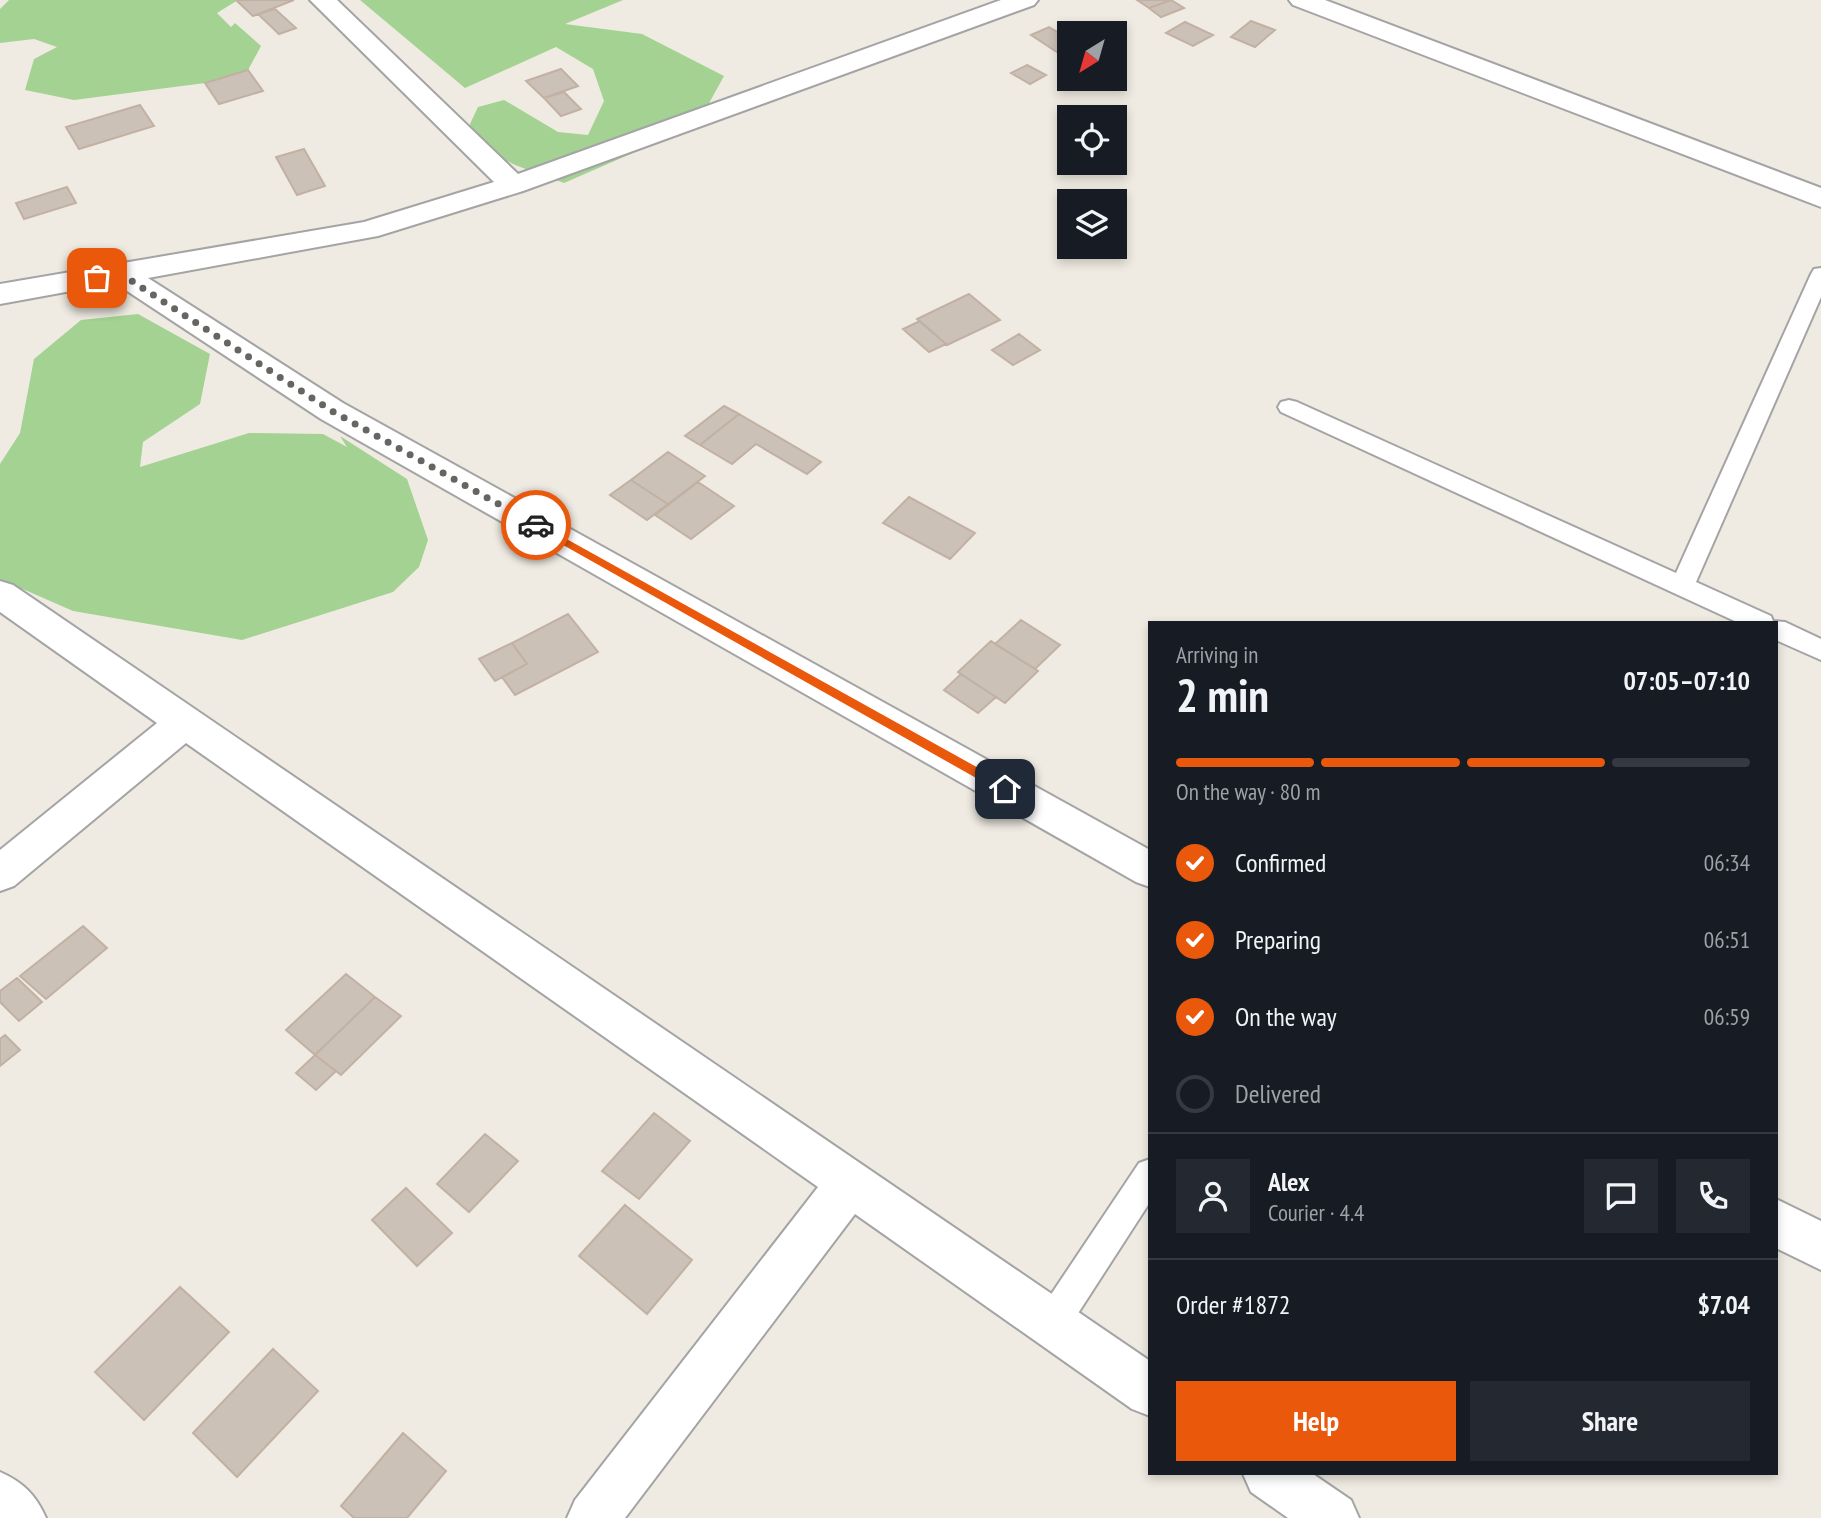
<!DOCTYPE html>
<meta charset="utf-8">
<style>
:root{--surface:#171b24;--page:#242831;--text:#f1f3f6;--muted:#9ea1a6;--line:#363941;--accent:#ea580c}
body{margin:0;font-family:"PT Sans Narrow",sans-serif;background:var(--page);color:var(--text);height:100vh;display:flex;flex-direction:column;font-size:26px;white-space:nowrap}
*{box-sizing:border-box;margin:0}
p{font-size:23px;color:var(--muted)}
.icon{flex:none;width:38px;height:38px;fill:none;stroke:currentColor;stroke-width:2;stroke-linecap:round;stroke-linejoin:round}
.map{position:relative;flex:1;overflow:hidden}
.sheet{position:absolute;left:1148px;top:621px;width:630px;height:854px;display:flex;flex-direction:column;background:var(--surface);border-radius:0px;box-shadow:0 4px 10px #0003}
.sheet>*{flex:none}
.needle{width:46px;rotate:217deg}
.controls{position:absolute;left:1057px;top:21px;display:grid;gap:14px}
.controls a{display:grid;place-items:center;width:70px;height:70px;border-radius:0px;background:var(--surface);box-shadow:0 4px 10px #0003;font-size:35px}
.pin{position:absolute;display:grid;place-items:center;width:60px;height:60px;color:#fff;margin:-30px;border-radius:14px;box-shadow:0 4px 10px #0006}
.courier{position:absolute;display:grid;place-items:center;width:70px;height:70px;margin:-35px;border:5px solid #ea580c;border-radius:50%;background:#fff;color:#222;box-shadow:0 2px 9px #0007}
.overview em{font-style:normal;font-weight:800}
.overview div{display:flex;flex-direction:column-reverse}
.overview{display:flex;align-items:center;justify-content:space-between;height:119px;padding:0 28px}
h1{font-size:46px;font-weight:800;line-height:52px}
.bar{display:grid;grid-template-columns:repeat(4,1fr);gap:10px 7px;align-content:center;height:84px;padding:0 28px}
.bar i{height:9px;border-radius:5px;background:var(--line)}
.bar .active{background:var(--accent)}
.bar p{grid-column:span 4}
.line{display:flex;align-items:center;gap:18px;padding:0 28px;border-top:2px solid var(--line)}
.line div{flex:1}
.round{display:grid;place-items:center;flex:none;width:74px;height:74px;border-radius:0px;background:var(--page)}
ol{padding:0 28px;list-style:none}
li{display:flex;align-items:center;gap:21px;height:77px}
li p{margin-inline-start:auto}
li .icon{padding:7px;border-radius:50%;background:var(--accent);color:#fff;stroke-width:4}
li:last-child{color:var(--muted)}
li i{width:38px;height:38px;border:4px solid var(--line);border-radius:50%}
.cta{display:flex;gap:14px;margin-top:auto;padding:14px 28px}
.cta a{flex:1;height:80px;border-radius:0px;background:var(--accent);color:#fff;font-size:28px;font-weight:800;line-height:80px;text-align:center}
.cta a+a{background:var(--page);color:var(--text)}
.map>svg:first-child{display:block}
.forest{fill:#a3d292}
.building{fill:#cbc1b7;stroke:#c2b1a3;stroke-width:2}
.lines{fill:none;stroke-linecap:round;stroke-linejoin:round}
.service-casing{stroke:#a4a4a4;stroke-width:4}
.minor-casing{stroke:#a4a4a4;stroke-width:4}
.service{fill:#fff;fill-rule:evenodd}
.minor{fill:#fff;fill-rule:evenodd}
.route{fill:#ea580c}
.done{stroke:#666562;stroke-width:7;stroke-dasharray:0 12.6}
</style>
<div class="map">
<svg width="1821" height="1518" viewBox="0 0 1821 1518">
<rect width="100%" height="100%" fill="#efebe2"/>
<path class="forest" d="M9,0H238L217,13L231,27L235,23L261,46L248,70L205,83L74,100L25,90L34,59L57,47L34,39L0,43V9Z
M360,0H623L565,24L642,34L724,76L697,125L564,183L515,165L471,142L470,124L478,107L504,100L558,132L588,135L604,101L593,69L556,47L465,88Z
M138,314L210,354L200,404L143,442L140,467L249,433L323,434L347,447L340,436L407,479L428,540L419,567L393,592L242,640L73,611L0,579V464L20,433L34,359L81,320Z"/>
<path class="building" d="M294,0L253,16L237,1L239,0Z
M1137,0H1171L1149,8Z
M1171,0L1184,8L1161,17L1149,8Z
M275,9L296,28L279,34L258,14Z
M1251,21L1275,30L1255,47L1231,37Z
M1185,22L1213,35L1193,46L1166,33Z
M1049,27L1069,39V46L1057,52L1031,35Z
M1027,65L1046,75L1030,84L1011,73Z
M561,69L578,86L544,98L526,81Z
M248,70L263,91L219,104L205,83Z
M564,92L581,109L561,116L544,98Z
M140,105L154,126L79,149L66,127Z
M304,149L325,186L297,195L276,157Z
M67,187L76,203L24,219L16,203Z
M969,294L1000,320L947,345L917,319Z
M920,321L946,344L929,352L903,329Z
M1019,334L1040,350L1013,365L992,350Z
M724,406L739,414L700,445L685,436Z
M739,414L821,462L807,474L756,444L732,464L700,445Z
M668,452L705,476L668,504L631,480Z
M631,480L668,504L647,520L610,495Z
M698,482L734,506L691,539L655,515Z
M909,497L975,533L950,559L883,523Z
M568,614L598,652L515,695L502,677L527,664L512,643Z
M1021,620L1060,645L1035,669L995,644Z
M991,641L1038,671L1005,703L958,672Z
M512,643L527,664L495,681L479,659Z
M961,674L996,697L978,713L944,690Z
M83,926L107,948L46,999L20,976Z
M346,974L375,997L315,1055L286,1030Z
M17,978L42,1002L19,1021L0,1002V991Z
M375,997L401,1016L341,1075L315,1055Z
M5,1035L20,1050L0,1066V1039Z
M315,1055L336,1071L316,1090L296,1073Z
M654,1113L690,1141L639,1199L602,1171Z
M485,1134L518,1161L469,1212L437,1184Z
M406,1188L452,1233L417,1266L372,1220Z
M625,1205L692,1260L647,1314L579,1256Z
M180,1287L229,1332L144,1420L95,1372Z
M273,1349L318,1391L237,1477L193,1433Z
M403,1433L446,1471L407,1518H354L341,1506Z"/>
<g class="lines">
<g class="service-casing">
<path id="service" d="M1821,268V297L1696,582L1771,616L1773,621L1785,622L1821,639V660L1776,640V623H1739L1281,412L1278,407L1281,402L1289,400L1297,402L1676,573L1811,274L1814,269Z
M1150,1159V1202L1064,1335L1052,1340L1040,1335L1035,1323L1040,1311L1139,1163Z"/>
</g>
<g class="minor-casing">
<path id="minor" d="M310,0H337L518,174L1001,0H1038L1034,5L523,191L378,236L148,278L343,403L1150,850V887L1136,882L321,419L115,283L0,304V284L364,222L494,182Z
M1289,0H1325L1821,188V207L1293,5Z
M0,581L13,585L1150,1361V1416L1132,1409L855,1214L625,1518H567L575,1500L818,1187L186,743L14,886L0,891V850L157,723L0,612Z
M1776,1199L1821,1221V1270L1776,1248Z
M0,1472C23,1482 36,1495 46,1518H0Z
M1243,1474H1313L1351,1500L1359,1518H1288L1251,1492Z"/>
</g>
<use href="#service" class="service"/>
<use href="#minor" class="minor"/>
</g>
<path class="route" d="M536,522L1009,785V792H1001L533,528V523Z"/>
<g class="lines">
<path class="done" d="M97,278L121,274L332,411L536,525"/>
</g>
</svg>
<div class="controls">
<a><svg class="needle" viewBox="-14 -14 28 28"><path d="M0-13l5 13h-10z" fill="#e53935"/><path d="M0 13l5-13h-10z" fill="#9ea1a6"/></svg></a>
<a><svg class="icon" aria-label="locate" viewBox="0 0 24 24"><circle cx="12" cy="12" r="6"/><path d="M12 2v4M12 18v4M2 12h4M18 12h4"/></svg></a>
<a><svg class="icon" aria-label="layers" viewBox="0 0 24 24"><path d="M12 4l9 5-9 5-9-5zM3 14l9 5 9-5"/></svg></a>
</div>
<div class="pin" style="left:97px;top:278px;background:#ea580c"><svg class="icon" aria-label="bag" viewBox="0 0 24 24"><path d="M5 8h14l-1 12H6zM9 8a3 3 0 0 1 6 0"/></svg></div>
<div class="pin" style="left:1005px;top:789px;background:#1f2937"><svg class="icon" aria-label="home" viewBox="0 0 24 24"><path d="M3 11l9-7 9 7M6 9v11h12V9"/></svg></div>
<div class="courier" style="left:536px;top:525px"><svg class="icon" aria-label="car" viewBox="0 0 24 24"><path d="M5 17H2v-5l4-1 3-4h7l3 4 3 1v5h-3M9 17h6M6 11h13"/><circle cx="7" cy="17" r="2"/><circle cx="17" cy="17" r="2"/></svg></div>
<section class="sheet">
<div class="overview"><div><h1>2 min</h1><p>Arriving in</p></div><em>07:05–07:10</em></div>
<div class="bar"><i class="active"></i><i class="active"></i><i class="active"></i><i></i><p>On the way · 80 m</p></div>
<ol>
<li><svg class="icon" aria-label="check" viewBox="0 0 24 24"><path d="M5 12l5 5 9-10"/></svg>Confirmed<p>06:34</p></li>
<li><svg class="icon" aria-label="check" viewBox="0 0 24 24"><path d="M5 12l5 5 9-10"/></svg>Preparing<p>06:51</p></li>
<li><svg class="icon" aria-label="check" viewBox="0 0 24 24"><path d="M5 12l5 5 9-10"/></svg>On the way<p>06:59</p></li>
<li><i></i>Delivered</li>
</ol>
<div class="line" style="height:126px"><a class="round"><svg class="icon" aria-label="person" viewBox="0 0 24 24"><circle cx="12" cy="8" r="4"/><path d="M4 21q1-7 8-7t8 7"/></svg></a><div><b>Alex</b><p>Courier · 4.4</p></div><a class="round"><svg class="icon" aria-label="chat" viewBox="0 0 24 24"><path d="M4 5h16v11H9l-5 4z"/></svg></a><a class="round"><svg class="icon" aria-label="phone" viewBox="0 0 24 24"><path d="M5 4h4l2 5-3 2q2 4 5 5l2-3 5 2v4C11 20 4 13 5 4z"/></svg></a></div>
<div class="line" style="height:91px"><div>Order #1872</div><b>$7.04</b></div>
<div class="cta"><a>Help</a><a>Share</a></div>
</section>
</div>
